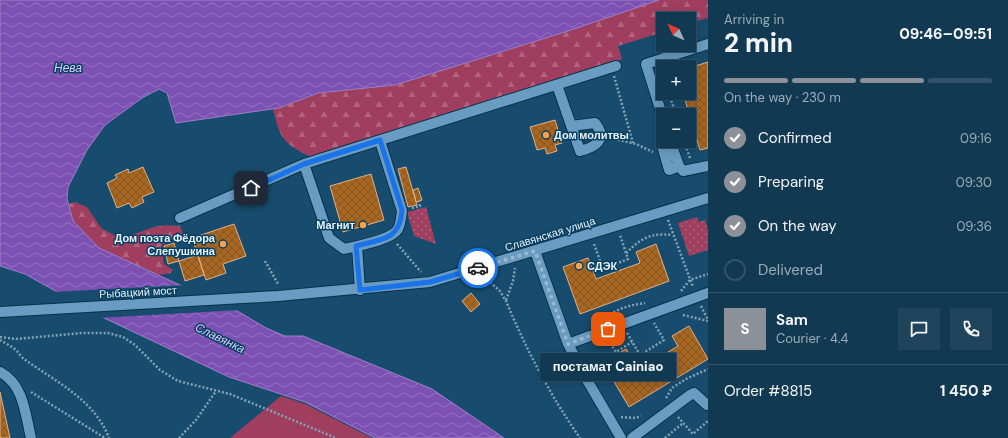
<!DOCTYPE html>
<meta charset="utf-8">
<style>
:root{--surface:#123952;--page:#1f445c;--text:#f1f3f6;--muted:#9cacb8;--line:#315369;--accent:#8c9099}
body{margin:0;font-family:"DM Sans",sans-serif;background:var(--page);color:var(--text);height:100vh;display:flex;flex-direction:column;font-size:15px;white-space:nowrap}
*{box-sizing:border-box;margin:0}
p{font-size:13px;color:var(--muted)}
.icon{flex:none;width:22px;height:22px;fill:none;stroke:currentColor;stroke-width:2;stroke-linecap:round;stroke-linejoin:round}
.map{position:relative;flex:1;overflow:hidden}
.sheet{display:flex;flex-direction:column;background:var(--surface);width:300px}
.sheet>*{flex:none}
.needle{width:26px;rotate:314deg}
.controls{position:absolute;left:656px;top:12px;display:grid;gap:8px}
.controls a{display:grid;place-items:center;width:40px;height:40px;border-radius:0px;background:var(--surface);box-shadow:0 2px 10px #0003,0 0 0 1px var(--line);font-size:20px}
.pin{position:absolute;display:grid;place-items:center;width:34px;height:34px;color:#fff;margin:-17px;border-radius:8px;box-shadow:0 2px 6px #0006}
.courier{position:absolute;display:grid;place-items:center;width:40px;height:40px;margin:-20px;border:3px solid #1a73e8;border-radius:50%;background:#fff;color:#222;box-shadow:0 1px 5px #0007}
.bubble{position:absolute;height:28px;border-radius:0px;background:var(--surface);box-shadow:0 2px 10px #0003,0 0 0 1px var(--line);font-size:13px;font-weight:800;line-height:28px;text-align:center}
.summary em{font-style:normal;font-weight:800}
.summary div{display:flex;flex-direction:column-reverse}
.summary{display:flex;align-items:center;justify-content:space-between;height:68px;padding:0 16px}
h1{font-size:26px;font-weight:800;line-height:30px}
.bar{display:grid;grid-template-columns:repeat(4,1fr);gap:6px 4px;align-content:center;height:48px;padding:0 16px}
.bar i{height:5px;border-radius:3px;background:var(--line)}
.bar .current{background:var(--accent)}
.bar p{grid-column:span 4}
.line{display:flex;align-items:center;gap:10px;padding:0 16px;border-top:1px solid var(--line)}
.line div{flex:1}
.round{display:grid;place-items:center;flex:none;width:42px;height:42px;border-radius:0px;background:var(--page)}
ol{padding:0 16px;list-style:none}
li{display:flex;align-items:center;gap:12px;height:44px}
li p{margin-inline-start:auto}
li .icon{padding:4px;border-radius:50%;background:var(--accent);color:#fff;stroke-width:4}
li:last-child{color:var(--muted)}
li i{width:22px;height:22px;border:2px solid var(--line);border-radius:50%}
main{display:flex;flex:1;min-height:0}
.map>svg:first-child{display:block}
.grass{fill:#a03e5f}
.forest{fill:url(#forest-firs)}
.park{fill:url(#park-dots)}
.water{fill:url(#water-waves);stroke:#9c81c8}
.pier{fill:#184c6e}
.building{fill:url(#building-cross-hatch);stroke:#e1b087}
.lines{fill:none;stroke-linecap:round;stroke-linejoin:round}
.minor-casing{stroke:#08314a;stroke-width:12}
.path{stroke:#83a2b6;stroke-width:2.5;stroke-dasharray:2 2;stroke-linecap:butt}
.minor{stroke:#699cc2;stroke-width:10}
.done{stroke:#9fb8c9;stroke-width:4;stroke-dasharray:0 7.2}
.route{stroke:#1a73e8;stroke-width:5}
.poi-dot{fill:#f8a04b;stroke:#094162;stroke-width:1.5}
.labels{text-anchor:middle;stroke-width:3;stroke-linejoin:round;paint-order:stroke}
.poi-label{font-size:11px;font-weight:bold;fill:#e8f2fa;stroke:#094162;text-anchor:start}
.street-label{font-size:11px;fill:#e8f2fa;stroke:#094162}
.water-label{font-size:12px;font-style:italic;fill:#decbfe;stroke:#094162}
</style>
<main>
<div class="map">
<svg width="708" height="438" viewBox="0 0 708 438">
<defs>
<pattern id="forest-firs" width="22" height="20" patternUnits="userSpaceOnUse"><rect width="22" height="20" fill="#a03e5f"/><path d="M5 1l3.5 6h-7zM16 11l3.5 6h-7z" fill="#b2647f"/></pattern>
<pattern id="park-dots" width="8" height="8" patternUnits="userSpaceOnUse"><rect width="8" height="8" fill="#a03e5f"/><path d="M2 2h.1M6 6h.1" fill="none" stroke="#b2647f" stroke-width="1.8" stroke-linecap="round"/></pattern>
<pattern id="water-waves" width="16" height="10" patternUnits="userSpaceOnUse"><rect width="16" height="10" fill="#7c51b3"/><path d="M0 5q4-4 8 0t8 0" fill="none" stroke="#9573c2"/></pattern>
<pattern id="building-cross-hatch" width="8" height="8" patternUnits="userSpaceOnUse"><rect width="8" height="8" fill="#aa661d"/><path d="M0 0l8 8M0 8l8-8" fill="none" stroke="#7d5932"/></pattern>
</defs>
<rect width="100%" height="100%" fill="#184c6e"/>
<path class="grass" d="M281,396L305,404L372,438H230Z"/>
<path class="forest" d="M659,0H708V18L689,23V19H663V32L618,46L622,59L311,157C283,143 280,139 273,109L279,108L318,93L395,85L568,31Z
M75,202L87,207L101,228L119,238C145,233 150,223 180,226L184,236L172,239L161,246L164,264L173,270L171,273L159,275L99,248L73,221L69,204Z"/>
<path class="park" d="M426,207L436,244L414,236L407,212Z
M697,217L699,222L705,220L708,230V250L689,256L678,223Z"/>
<path class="water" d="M0,0H659L568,31L395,85L318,93L279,108L176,123L167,93L159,89L142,98L105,125L87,150L68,187L67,199L73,221L99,248L239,312L266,328L285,336H303L432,389L504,438H375L305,402L229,377L104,318L25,274L0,266Z"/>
<path class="pier" d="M185,285L240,310L99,318L53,292Z"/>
<path class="building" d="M708,62V148L700,150L683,93H689V68Z
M555,120L562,143L555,145L557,151L547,154L545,148L537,150L530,127Z
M143,167L154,192L142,197L144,202L132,208L129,203L117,208L107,183L117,178L115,175L128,169L129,173Z
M406,167L417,205L408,207L398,169Z
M371,174L384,220L343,232L330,186Z
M418,188L422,200L416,202L413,190Z
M234,224L246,256L223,264L226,273L206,280L192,238Z
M174,243L179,261L168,264L164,246Z
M656,244L669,281L580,314L563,267L588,258L596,279L640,263L636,252Z
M198,255L204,275L185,281L179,261Z
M471,293L480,304L471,312L462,301Z
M689,326L708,359L629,407L603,363L626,349L639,370L678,346L672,336Z
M0,392L10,438H0Z"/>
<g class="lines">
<g class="minor-casing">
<path id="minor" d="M557,85L580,151C596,147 608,139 595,123L571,126
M663,118L646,64L708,44
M663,149L669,170L679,166L670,141
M304,164L329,238L344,249C357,246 392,240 398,229C401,223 401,217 402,211L380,141
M679,166L683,171L708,166
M180,218L304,164L616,66
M357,246L360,290
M535,251L568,344L587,380L621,438
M0,312L278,296L430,282L708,198
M568,344L708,293
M0,372C24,385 25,413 31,438
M632,438L690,395L694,393L707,405"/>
</g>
<path class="path" d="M614,76L633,143
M669,93L676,115
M610,138L636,144L653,152
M684,141L690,158
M412,208L420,206L419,201
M668,220L693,287
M397,244L421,272
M594,244L603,269L628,259L620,235
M626,253C642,238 649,233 672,235
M265,261L278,284
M484,277L500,291L506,301C526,349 550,395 580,438
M681,291L690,280L708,274
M506,300L513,281L515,268
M701,306L708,320
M683,315L708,321
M607,317C618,308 631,305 645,303
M627,333L640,355L664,340L654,323
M0,337L16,339L82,333H108L123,337L135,345L160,370L178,381L230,394L336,438
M0,340C5,343 11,346 16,350C19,353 21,357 24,359C56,382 94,399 109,438
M608,340L616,352L632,342
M31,392L105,438
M666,398L672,388L686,379L708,369
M621,417L635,418L641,416
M678,417L693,434L708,421
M179,438L196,420L216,391
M665,438L683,423"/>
<use href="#minor" class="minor"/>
</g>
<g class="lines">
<path class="done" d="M478,268L535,251L568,344L608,329"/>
<path class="route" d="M251,188L304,164L380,140L402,210C400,241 381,239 356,246L360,290L430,282L478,268"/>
</g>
<g class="poi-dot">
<circle cx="546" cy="135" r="4"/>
<circle cx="363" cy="225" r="4"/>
<circle cx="223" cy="244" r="4"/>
<circle cx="579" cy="266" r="4"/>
</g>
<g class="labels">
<g class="poi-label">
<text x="554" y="139">Дом молитвы</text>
<text x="355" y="229" text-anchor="end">Магнит</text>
<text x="215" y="242" text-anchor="end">Дом поэта Фёдора<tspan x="215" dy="13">Слепушкина</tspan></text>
<text x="587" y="270">СДЭК</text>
</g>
<g class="street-label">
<text transform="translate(550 234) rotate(-17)" y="4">Славянская улица</text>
<text transform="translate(138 292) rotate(-3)" y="4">Рыбацкий мост</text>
</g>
<g class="water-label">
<text x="68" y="72">Нева</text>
<text transform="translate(220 338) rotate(26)" y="4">Славянка</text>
</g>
</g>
</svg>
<div class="controls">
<a><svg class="needle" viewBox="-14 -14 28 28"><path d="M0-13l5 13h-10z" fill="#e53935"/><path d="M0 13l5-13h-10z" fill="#9cacb8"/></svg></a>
<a>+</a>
<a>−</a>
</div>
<div class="pin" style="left:608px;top:329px;background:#ea580c"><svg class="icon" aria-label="bag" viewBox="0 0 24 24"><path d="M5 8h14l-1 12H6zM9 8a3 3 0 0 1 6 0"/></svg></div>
<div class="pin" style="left:251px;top:188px;background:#1f2937"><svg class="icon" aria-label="home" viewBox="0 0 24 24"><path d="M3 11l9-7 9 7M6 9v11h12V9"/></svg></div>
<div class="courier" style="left:478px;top:268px"><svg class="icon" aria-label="car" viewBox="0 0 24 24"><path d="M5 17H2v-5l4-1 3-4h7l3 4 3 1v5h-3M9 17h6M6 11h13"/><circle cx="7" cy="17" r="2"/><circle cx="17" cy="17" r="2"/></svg></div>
<div class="bubble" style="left:540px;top:353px;width:136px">постамат Cainiao</div>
</div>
<section class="sheet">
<div class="summary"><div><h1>2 min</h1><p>Arriving in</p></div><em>09:46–09:51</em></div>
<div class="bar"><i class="current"></i><i class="current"></i><i class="current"></i><i></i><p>On the way · 230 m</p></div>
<ol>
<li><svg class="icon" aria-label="check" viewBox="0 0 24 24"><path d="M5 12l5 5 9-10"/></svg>Confirmed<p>09:16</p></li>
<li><svg class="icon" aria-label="check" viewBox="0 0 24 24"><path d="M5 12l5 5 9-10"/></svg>Preparing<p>09:30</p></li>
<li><svg class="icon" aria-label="check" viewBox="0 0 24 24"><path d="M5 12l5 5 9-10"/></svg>On the way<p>09:36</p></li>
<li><i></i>Delivered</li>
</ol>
<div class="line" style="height:72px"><b class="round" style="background:var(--accent);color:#fff">S</b><div><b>Sam</b><p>Courier · 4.4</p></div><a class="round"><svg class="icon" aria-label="chat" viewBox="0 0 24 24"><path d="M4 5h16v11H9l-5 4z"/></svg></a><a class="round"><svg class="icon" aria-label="phone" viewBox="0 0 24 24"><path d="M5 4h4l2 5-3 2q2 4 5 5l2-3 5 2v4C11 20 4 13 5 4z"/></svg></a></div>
<div class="line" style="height:52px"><div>Order #8815</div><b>1 450 ₽</b></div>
</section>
</main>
